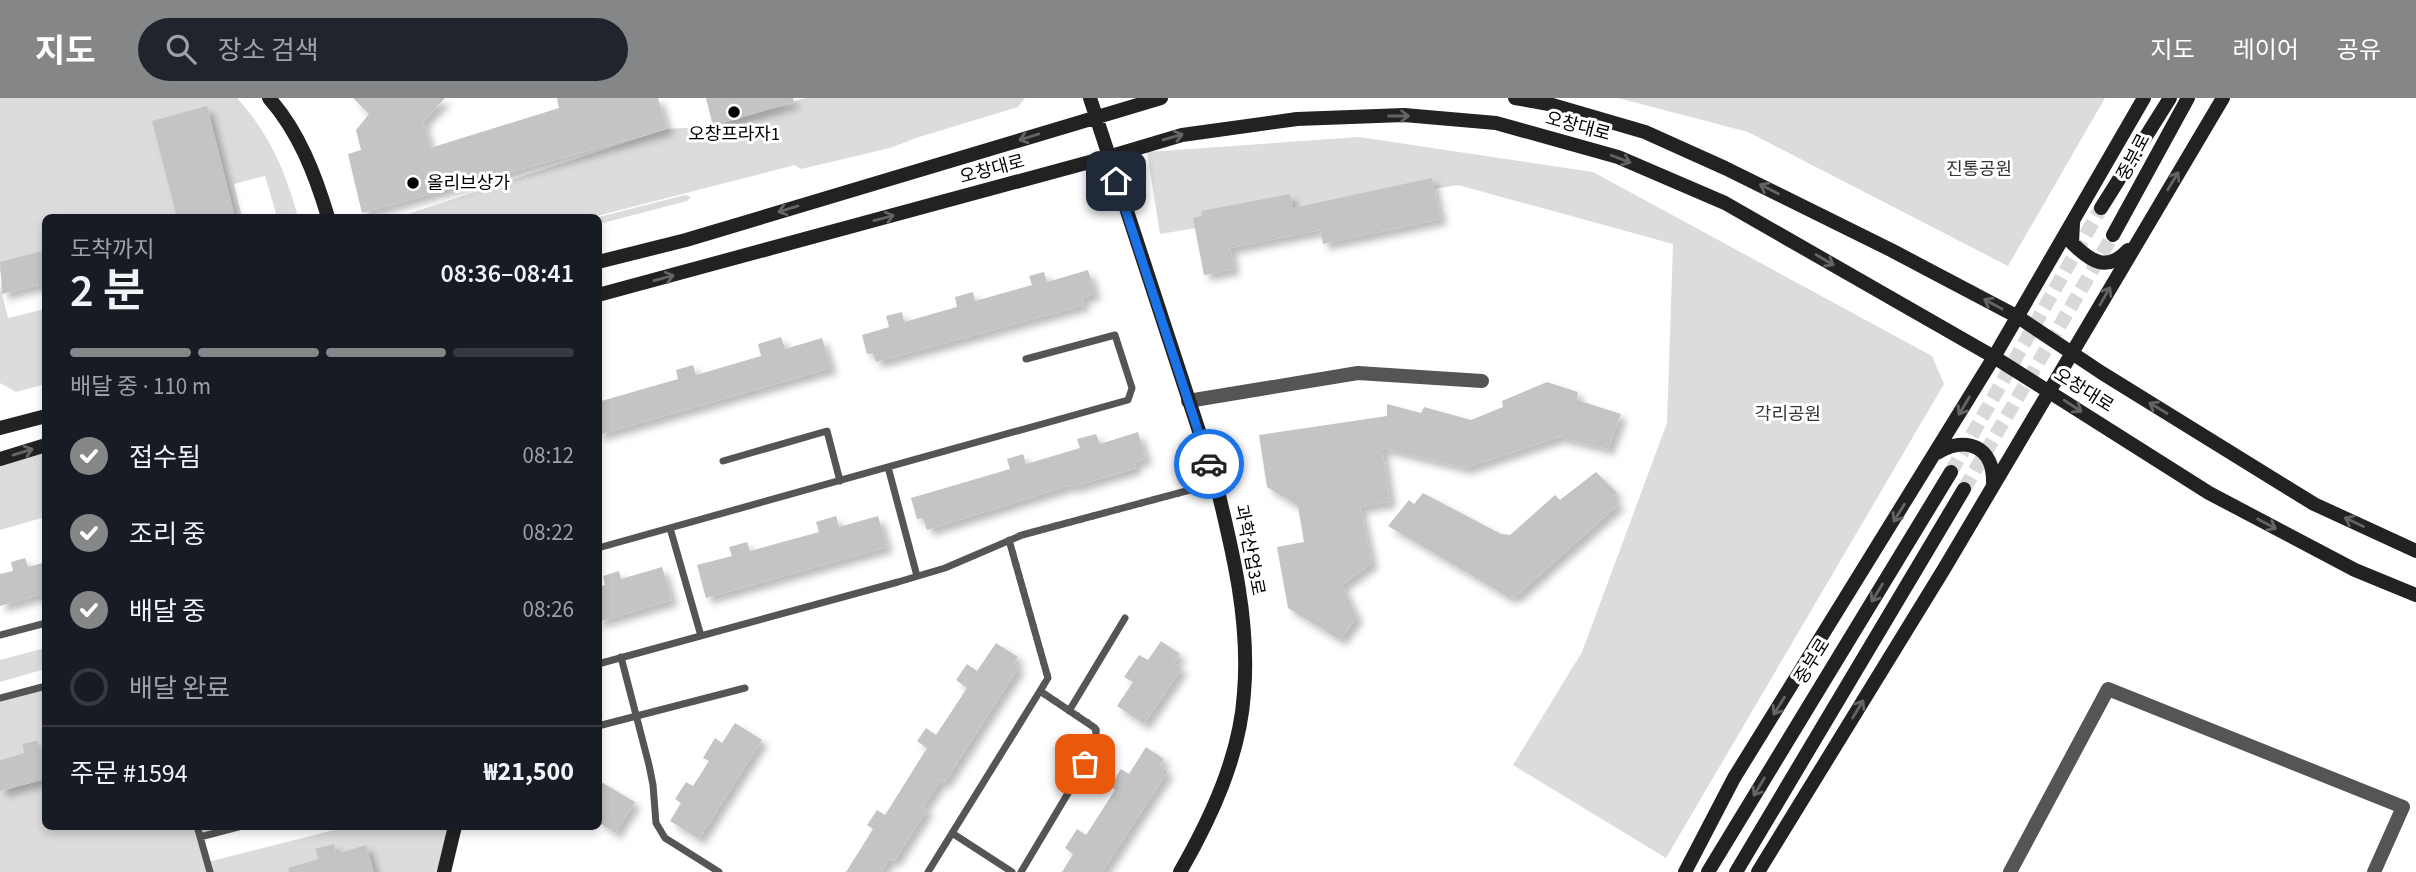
<!DOCTYPE html>
<html lang="ko">
<meta charset="utf-8">
<style>
:root{--surface:#171b24;--page:#20242c;--text:#f1f3f6;--muted:#9ea1a6;--line:#363941;--accent:#858687}
body{margin:0;font-family:"Source Sans 3","Noto Sans KR",sans-serif;background:var(--page);color:var(--text);height:100vh;display:flex;flex-direction:column;font-size:26px;white-space:nowrap}
*{box-sizing:border-box;margin:0}
p{font-size:23px;color:var(--muted)}
.icon{flex:none;width:38px;height:38px;fill:none;stroke:currentColor;stroke-width:2;stroke-linecap:round;stroke-linejoin:round}
.map{position:relative;flex:1;overflow:hidden}
.panel{position:absolute;left:42px;top:116px;width:560px;height:616px;display:flex;flex-direction:column;background:var(--surface);border-radius:10px;box-shadow:0 4px 10px #0003}
.panel>*{flex:none}
.pin{position:absolute;display:grid;place-items:center;width:60px;height:60px;color:#fff;margin:-30px;border-radius:14px;box-shadow:0 4px 10px #0006}
.courier{position:absolute;display:grid;place-items:center;width:70px;height:70px;margin:-35px;border:5px solid #1a73e8;border-radius:50%;background:#fff;color:#222;box-shadow:0 2px 9px #0007}
.overview em{font-style:normal;font-weight:600}
.overview div{display:flex;flex-direction:column-reverse}
.overview{display:flex;align-items:center;justify-content:space-between;height:119px;padding:0 28px}
h1{font-size:46px;font-weight:600;line-height:52px}
.bar{display:grid;grid-template-columns:repeat(4,1fr);gap:10px 7px;align-content:center;height:84px;padding:0 28px}
.bar i{height:9px;border-radius:5px;background:var(--line)}
.bar .active{background:var(--accent)}
.bar p{grid-column:span 4}
.line{display:flex;align-items:center;gap:18px;padding:0 28px;border-top:2px solid var(--line)}
.line div{flex:1}
ol{padding:0 28px;list-style:none}
li{display:flex;align-items:center;gap:21px;height:77px}
li p{margin-inline-start:auto}
li .icon{padding:7px;border-radius:50%;background:var(--accent);color:#fff;stroke-width:4}
li:last-child{color:var(--muted)}
li i{width:38px;height:38px;border:4px solid var(--line);border-radius:50%}
header{display:flex;align-items:center;gap:42px;box-sizing:border-box;height:98px;padding:0 35px;background:var(--accent);color:#fff}
header strong{font-size:33px}
nav{display:flex;gap:38px;margin-inline-start:auto;font-size:24px}
.search{width:490px;height:63px;background:var(--page);display:flex;align-items:center;gap:18px;box-sizing:border-box;padding:0 24px;border-radius:38px;color:var(--muted);font-size:26px}
.map>svg:first-child{display:block}
.green{fill:#dcdcdc}
.building{fill:#c4c4c4;filter:url(#shadow)}
.lines{fill:none;stroke-linecap:round;stroke-linejoin:round}
.secondary-tunnel{stroke:#d9d9d9;stroke-width:14;stroke-dasharray:14 7;stroke-linecap:butt}
.lane{stroke:#555;stroke-width:7}
.street{stroke:#555;stroke-width:14}
.secondary{stroke:#222;stroke-width:14}
.oneway{stroke:#646464}
.done{stroke:#595959;stroke-width:7;stroke-dasharray:0 12.6}
.route{stroke:#1a73e8;stroke-width:9}
.poi-dot{fill:#000;stroke:#fff;stroke-width:2.5}
.labels{text-anchor:middle;stroke-width:6;stroke-linejoin:round;paint-order:stroke}
.street-label{font-size:18px;fill:#000;stroke:#fff}
.poi-label{font-size:18px;fill:#000;stroke:#fff}
.park-label{font-size:18px;fill:#333;stroke:#fff}
</style>
<header>
<strong>지도</strong>
<div class="search"><svg class="icon" aria-label="search" viewBox="0 0 24 24"><circle cx="10" cy="10" r="6"/><path d="M15 15l6 6"/></svg>장소 검색</div>
<nav><a>지도</a><a>레이어</a><a>공유</a></nav>
</header>
<div class="map">
<svg width="2416" height="774" viewBox="0 0 2416 774">
<defs>
<filter id="shadow"><feDropShadow dx="6" dy="6" stdDeviation="3.5" flood-color="#0004"/></filter>
</defs>
<rect width="100%" height="100%" fill="#fff"/>
<path class="green" d="M0,0H237C269,35 286,74 298,119H277L265,78L234,86L242,119H46L45,161L0,174Z
M805,0H1025L1018,9L916,40L890,50L801,71L795,67L593,119H399L667,31L713,28Z
M1618,0H2105L2008,168L1748,34Z
M1359,39L1593,74L1932,258L1944,286L1666,760L1513,667L1582,554L1667,325L1673,146L1458,87L1160,136L1147,54Z
M685,97L691,99L687,103L599,126V119Z
M0,188L8,220L45,211V286L16,294L0,285Z
M45,350V419L0,432V362Z
M45,550V571L0,584V562Z
M45,588V649L39,650L36,642L22,646L24,655L0,662V600Z
M45,681L46,728H222L224,733L201,739L208,764L350,728H455L444,774H0V693Z"/>
<path class="building" d="M353,0H445L423,24L430,50L559,10L557,0H658L667,31L362,115L348,56L361,52L356,32L369,16Z
M706,0H793L794,4L713,28Z
M207,8L234,115L220,119H177L152,23Z
M1432,80L1441,121L1323,146L1320,132L1230,150L1234,171L1204,177L1193,120L1202,118L1201,113L1290,96L1293,110Z
M46,152V185L2,196L0,164Z
M1088,172L1095,196L1082,200L1084,207L876,264L873,255L867,256L862,237L889,229L886,218L902,214L904,224L957,209L955,199L973,194L975,203L1032,187L1029,178L1044,174L1047,184Z
M781,239L785,251L822,240L831,270L598,337V304L678,281L676,272L693,267L696,277L761,258L758,246Z
M1547,284L1578,294L1577,302L1621,316L1608,351L1559,339L1465,370L1382,350L1390,404L1360,409L1372,465L1342,487L1357,519L1340,542L1288,510L1277,449L1304,444L1298,408L1267,389L1259,337L1387,318V306L1421,315L1424,309L1471,322L1503,309L1502,303Z
M1138,334L1146,361L1135,364L1136,370L1072,389L1071,387L927,432L923,420L917,421L911,400L1010,371L1007,361L1023,356L1026,366L1080,350L1077,341L1096,336L1100,346Z
M1596,374L1617,395L1612,399L1619,406L1516,498L1508,499L1388,428L1409,402L1414,406L1423,395L1501,436L1510,437L1555,397L1560,402Z
M836,418L839,429L878,418L887,449L706,500L697,467L732,458L729,449L747,444L750,453L819,434L816,424Z
M25,460L28,469L46,464V495L0,508V476L13,473L11,464Z
M662,469L672,502L598,524V489L605,487L603,478L619,473L621,481Z
M1161,543L1180,556L1174,565L1182,570L1144,626L1117,608L1133,584L1124,579L1139,557L1148,562Z
M996,545L1018,559L1014,565L1019,569L944,685L941,682L923,709L927,712L894,763L890,760L881,774H846L873,731L867,727L877,712L885,717L927,650L917,643L926,630L936,637L967,590L956,582L967,566L977,573Z
M735,625L762,642L699,741L670,723L681,705L675,701L686,684L693,688L709,663L703,660L715,640L722,645Z
M37,642L39,650L46,649V681L0,693V662L24,655L22,646Z
M1146,649L1164,661L1160,668L1168,673L1102,774H1062L1073,756L1065,750L1077,731L1086,737L1115,692L1110,688L1121,671L1129,676Z
M598,682L635,704L615,735L598,724Z
M334,746L336,756L366,747L374,774H289L288,770L319,761L315,751Z"/>
<g class="lines">
<path class="secondary-tunnel" d="M1951,374L2101,110
M1964,391L2113,137"/>
<path class="lane" d="M723,363L827,333L840,383
M888,369L917,478
M670,430L701,538
M598,450L1128,302L1132,290L1115,237L1026,261
M0,537L46,525
M621,559L649,667L653,687L656,725L665,740L719,774
M598,566L898,484L945,470L1022,437L1216,385
M0,600L46,588
M1069,613L1125,520
M598,628L745,590
M197,728L210,774
M952,735L1012,774
M200,739L242,728
M928,774L1048,580L1009,442
M1021,774L1098,645L1095,630L1040,593"/>
<path class="street" d="M1188,303L1358,275L1482,283
M2010,774L2108,591L2403,709L2374,774"/>
<path class="secondary" d="M269,0C299,34 315,76 328,119
M1090,0L1216,385C1233,454 1250,524 1244,595C1240,658 1211,720 1180,774
M1515,0L1549,6L1645,34L1725,70L1891,152L2018,219L2102,275L2314,406L2416,453
M2101,110L2170,0
M2073,125L2072,145C2090,163 2107,175 2128,152
M2113,137L2188,0
M598,164L686,142L1161,0
M598,197L1108,59L1182,37L1297,21L1404,17L1496,25L1618,59L1725,105L1994,259L2209,395L2355,472L2416,497
M0,330L46,318
M1937,355C1967,337 1994,349 1993,385
M0,361L46,347
M444,774L455,728
M1685,774L1734,680L1994,259L2144,0
M1708,774L1951,374
M1736,774L1964,391
M1758,774L1944,471L2223,0"/>
</g>
<defs><path id="oneway-shaft" d="M-6 0H5M1.5-3L5.5 0L1.5 3" fill="none" stroke-width="1.6" stroke-linecap="round" stroke-linejoin="round" transform="scale(1.75)"/></defs>
<g class="oneway">
<use href="#oneway-shaft" transform="translate(1399 18)"/>
<use href="#oneway-shaft" transform="translate(1029 39) rotate(163)"/>
<use href="#oneway-shaft" transform="translate(1173 39) rotate(-16)"/>
<use href="#oneway-shaft" transform="translate(1621 61) rotate(21)"/>
<use href="#oneway-shaft" transform="translate(2173 83) rotate(-59)"/>
<use href="#oneway-shaft" transform="translate(1769 91) rotate(-153)"/>
<use href="#oneway-shaft" transform="translate(788 111) rotate(163)"/>
<use href="#oneway-shaft" transform="translate(884 120) rotate(-15)"/>
<use href="#oneway-shaft" transform="translate(1825 162) rotate(31)"/>
<use href="#oneway-shaft" transform="translate(664 180) rotate(-15)"/>
<use href="#oneway-shaft" transform="translate(2105 198) rotate(-60)"/>
<use href="#oneway-shaft" transform="translate(1993 206) rotate(-152)"/>
<use href="#oneway-shaft" transform="translate(1964 308) rotate(121)"/>
<use href="#oneway-shaft" transform="translate(2073 308) rotate(33)"/>
<use href="#oneway-shaft" transform="translate(2158 310) rotate(-149)"/>
<use href="#oneway-shaft" transform="translate(23 354) rotate(-17)"/>
<use href="#oneway-shaft" transform="translate(1899 415) rotate(122)"/>
<use href="#oneway-shaft" transform="translate(2354 424) rotate(-155)"/>
<use href="#oneway-shaft" transform="translate(2267 426) rotate(28)"/>
<use href="#oneway-shaft" transform="translate(1877 495) rotate(122)"/>
<use href="#oneway-shaft" transform="translate(1779 608) rotate(122)"/>
<use href="#oneway-shaft" transform="translate(1858 611) rotate(-59)"/>
<use href="#oneway-shaft" transform="translate(1759 689) rotate(121)"/>
</g>
<g class="lines">
<path class="done" d="M1085,666L1098,645L1096,630L1040,593L1048,580L1009,442L1022,437L1216,385L1209,366"/>
<path class="route" d="M1116,83L1209,366"/>
</g>
<g class="poi-dot">
<circle cx="734" cy="14" r="7"/>
<circle cx="413" cy="85" r="7"/>
</g>
<g class="labels">
<g class="street-label">
<text transform="translate(1578 28) rotate(15)" y="6">오창대로</text>
<text transform="translate(2133 59) rotate(-62)" y="6">중부로</text>
<text transform="translate(992 71) rotate(-15)" y="6">오창대로</text>
<text transform="translate(2084 292) rotate(32)" y="6">오창대로</text>
<text transform="translate(1250 452) rotate(79)" y="6">과학산업3로</text>
<text transform="translate(1812 563) rotate(-58)" y="6">중부로</text>
</g>
<g class="poi-label">
<text x="734" y="42">오창프라자1</text>
<text x="427" y="91" text-anchor="start">올리브상가</text>
</g>
<g class="park-label">
<text x="1979" y="77">진통공원</text>
<text x="1788" y="322">각리공원</text>
</g>
</g>
</svg>
<div class="pin" style="left:1085px;top:666px;background:#ea580c"><svg class="icon" aria-label="bag" viewBox="0 0 24 24"><path d="M5 8h14l-1 12H6zM9 8a3 3 0 0 1 6 0"/></svg></div>
<div class="pin" style="left:1116px;top:83px;background:#1f2937"><svg class="icon" aria-label="home" viewBox="0 0 24 24"><path d="M3 11l9-7 9 7M6 9v11h12V9"/></svg></div>
<div class="courier" style="left:1209px;top:366px"><svg class="icon" aria-label="car" viewBox="0 0 24 24"><path d="M5 17H2v-5l4-1 3-4h7l3 4 3 1v5h-3M9 17h6M6 11h13"/><circle cx="7" cy="17" r="2"/><circle cx="17" cy="17" r="2"/></svg></div>
<section class="panel">
<div class="overview"><div><h1>2 분</h1><p>도착까지</p></div><em>08:36–08:41</em></div>
<div class="bar"><i class="active"></i><i class="active"></i><i class="active"></i><i></i><p>배달 중 · 110 m</p></div>
<ol>
<li><svg class="icon" aria-label="check" viewBox="0 0 24 24"><path d="M5 12l5 5 9-10"/></svg>접수됨<p>08:12</p></li>
<li><svg class="icon" aria-label="check" viewBox="0 0 24 24"><path d="M5 12l5 5 9-10"/></svg>조리 중<p>08:22</p></li>
<li><svg class="icon" aria-label="check" viewBox="0 0 24 24"><path d="M5 12l5 5 9-10"/></svg>배달 중<p>08:26</p></li>
<li><i></i>배달 완료</li>
</ol>
<div class="line" style="height:91px"><div>주문 #1594</div><b>₩21,500</b></div>
</section>
</div>
